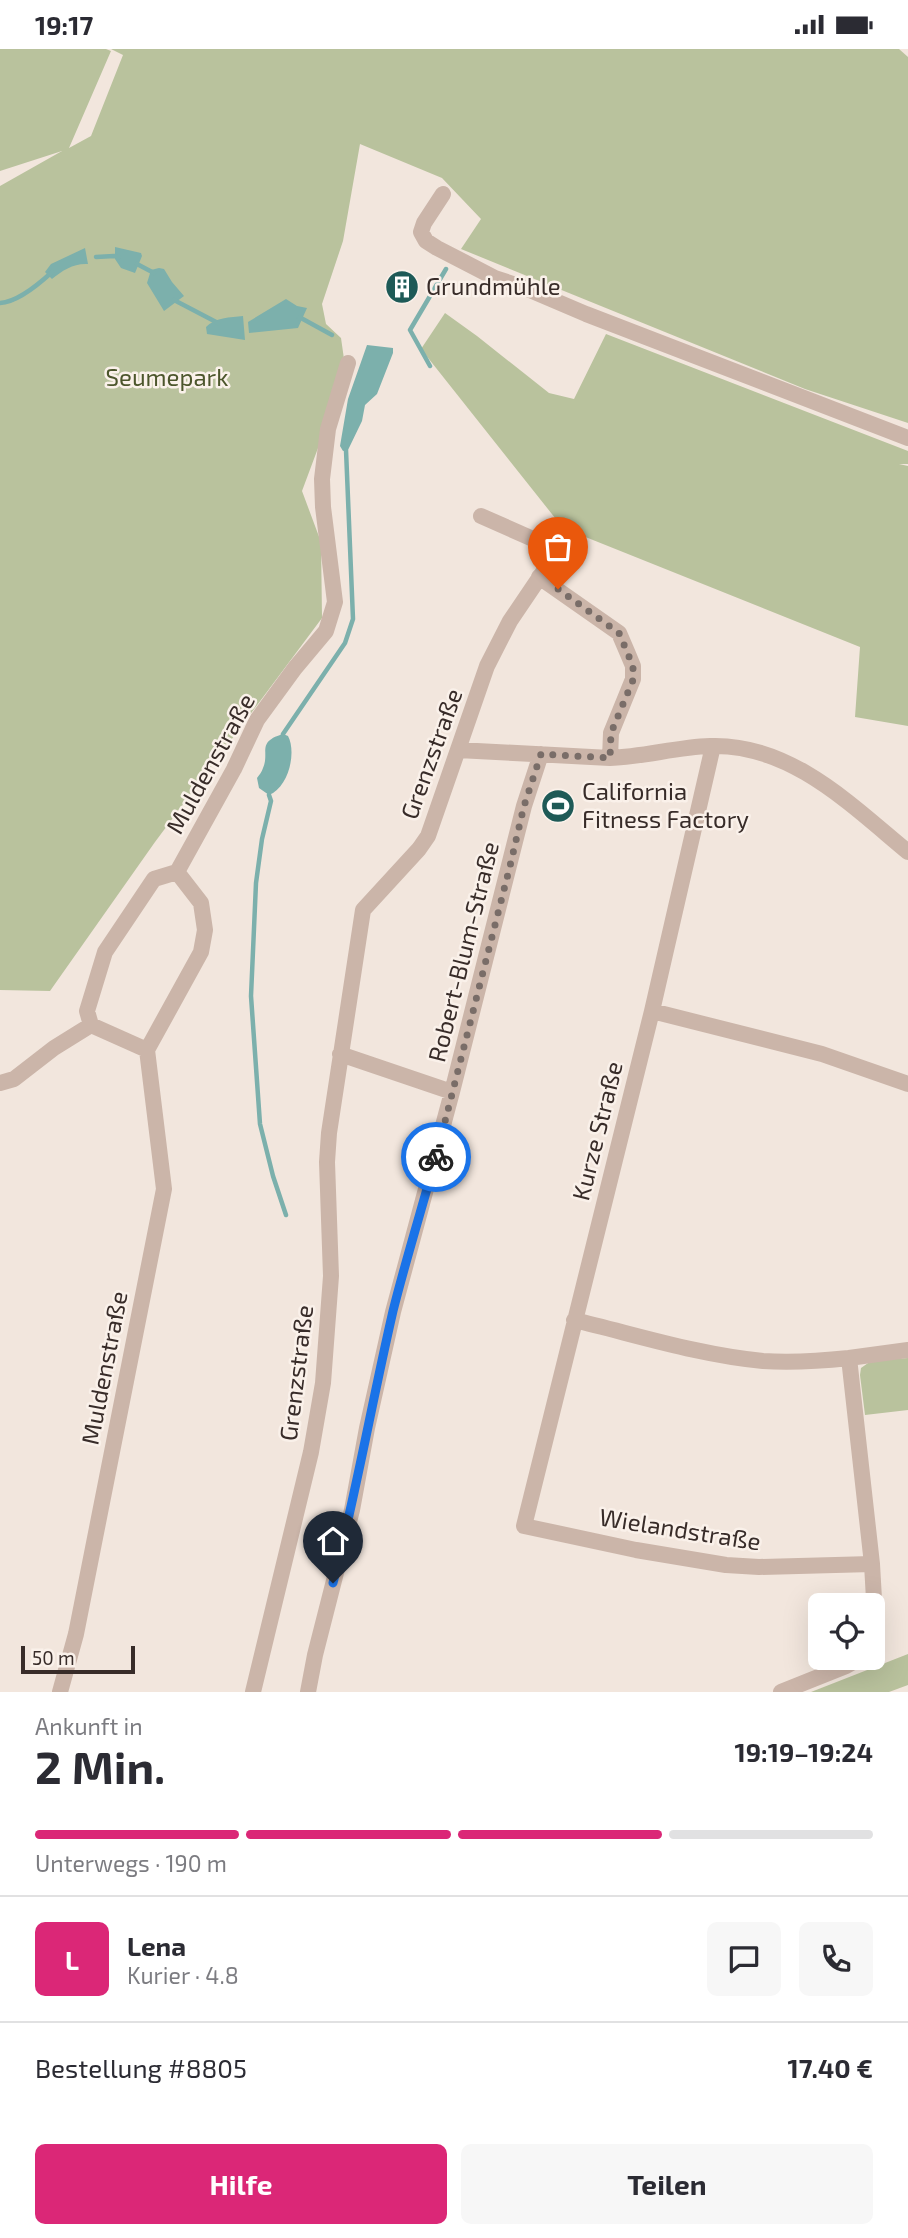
<!DOCTYPE html>
<html lang="de">
<meta charset="utf-8">
<style>
:root{--surface:#fff;--page:#f7f7f7;--text:#2b2b33;--muted:#7c7c81;--line:#e1e1e2;--accent:#db2777}
body{margin:0;font-family:"Exo 2",sans-serif;background:var(--page);color:var(--text);height:100vh;display:flex;flex-direction:column;font-size:26px;white-space:nowrap}
*{box-sizing:border-box;margin:0}
p{font-size:23px;color:var(--muted)}
.icon{flex:none;width:38px;height:38px;fill:none;stroke:currentColor;stroke-width:2;stroke-linecap:round;stroke-linejoin:round}
.map{position:relative;height:1643px;overflow:hidden}
.side{display:flex;flex-direction:column;background:var(--surface);flex:1}
.side>*{flex:none}
.buttons{position:absolute;left:808px;top:1544px;display:grid;gap:14px}
.buttons a{display:grid;place-items:center;width:77px;height:77px;border-radius:10px;background:var(--surface);box-shadow:0 7px 28px #0002;font-size:35px}
.scale{position:absolute;left:21px;bottom:18px;width:114px;box-sizing:border-box;padding-left:7px;border:4px solid #382c29;border-top:0;font-size:19px;line-height:24px;white-space:nowrap;color:#382c29;-webkit-text-stroke:5px #faf1ea;paint-order:stroke}
.pin{position:absolute;display:grid;place-items:center;width:60px;height:60px;color:#fff;margin:-72px -30px;border-radius:50% 50% 50% 0;rotate:-45deg;box-shadow:0 0 7px #0007}
.pin .icon{rotate:45deg}
.courier{position:absolute;display:grid;place-items:center;width:70px;height:70px;margin:-35px;border:5px solid #1a73e8;border-radius:50%;background:#fff;color:#222;box-shadow:0 2px 9px #0007}
.overview em{font-style:normal;font-weight:700}
.overview div{display:flex;flex-direction:column-reverse}
.overview{display:flex;align-items:center;justify-content:space-between;height:119px;padding:0 35px}
h1{font-size:46px;font-weight:700;line-height:52px}
.bar{display:grid;grid-template-columns:repeat(4,1fr);gap:10px 7px;align-content:center;height:84px;padding:0 35px}
.bar i{height:9px;border-radius:5px;background:var(--line)}
.bar .selected{background:var(--accent)}
.bar p{grid-column:span 4}
.line{display:flex;align-items:center;gap:18px;padding:0 35px;border-top:2px solid var(--line)}
.line div{flex:1}
.round{display:grid;place-items:center;flex:none;width:74px;height:74px;border-radius:10px;background:var(--page)}
.action{display:flex;gap:14px;margin-top:auto;padding:14px 35px}
.action a{flex:1;height:80px;border-radius:10px;background:var(--accent);color:#fff;font-size:28px;font-weight:700;line-height:80px;text-align:center}
.action a+a{background:var(--page);color:var(--text)}
.status{display:flex;justify-content:space-between;align-items:center;height:49px;padding:0 35px;background:var(--surface);direction:ltr}
.status svg{height:19px;fill:currentColor}
.map>svg:first-child{display:block}
.green{fill:#b9c29d}
.water{fill:#7cb0ac}
.lines{fill:none;stroke-linecap:round;stroke-linejoin:round}
.stream{stroke:#7cb0ac;stroke-width:4.5}
.street{stroke:#cbb5a9;stroke-width:16}
.done{stroke:#796d68;stroke-width:7;stroke-dasharray:0 12.6}
.route{stroke:#1a73e8;stroke-width:9}
.labels{text-anchor:middle;stroke-width:5;stroke-linejoin:round;paint-order:stroke}
.poi-label{font-size:24px;fill:#382c29;stroke:#faf1ea;text-anchor:start}
.park-label{font-size:24px;fill:#4c562c;stroke:#faf1ea}
.street-label{font-size:24px;fill:#382c29;stroke:#faf1ea}
</style>
<div class="status"><b>19:17</b><svg viewBox="0 0 49 12"><path d="M0 12V9h3v3zM5 12V6h3v6zM10 12V3h3v9zM15 12V0h3v12zM26 1h20v11H26zM47 4h2v5h-2z"/></svg></div>
<div class="map">
<svg width="908" height="1643" viewBox="0 0 908 1643">
<rect width="100%" height="100%" fill="#f2e6dd"/>
<path class="green" d="M0,0H106L111,2L69,99L91,87L123,6L111,0H899L908,8V374L805,340L461,200L481,170L442,129L360,95L343,192L322,255L326,275L341,289L346,324L302,442L321,493L322,569L155,793L50,942L0,941V137L62,102L0,122Z
M445,264L477,287L549,344L574,350L606,285L908,402V415H899L908,417V677L855,668L860,598L563,479L421,300Z
M908,1309V1361L865,1366L860,1326L861,1319L871,1312Z
M908,1605V1636L889,1643H811Z"/>
<path class="water" d="M115,198L141,204L142,207L135,224L121,219L115,210Z
M85,199L88,215C74,214 63,221 52,230L45,223L51,215Z
M159,219L164,220L172,233L184,247L164,262L147,234L151,221Z
M286,250L297,257L307,259L298,279L249,284L248,273Z
M243,267L245,291L207,285L206,278C214,269 231,268 243,267Z
M367,296L393,299V304L377,345L365,356L362,372L348,401L343,402L340,397L348,350Z
M283,685L288,687C297,704 288,739 269,746L259,739L257,729C259,726 262,723 263,719C270,703 256,693 283,685Z"/>
<g class="lines">
<path class="stream" d="M96,208L114,207L119,208
M137,215L154,224
M174,251L218,274
M0,254C18,253 39,235 52,223
M299,269H301L332,286
M430,317L410,281L446,220
M283,685L345,594L353,570L346,401
M269,746L271,752L262,790L256,834L251,947L260,1075L273,1127L286,1166"/>
<path class="street" d="M443,145L424,174L421,183L426,192L437,199L495,229L525,239L586,265L908,389
M539,528L619,584L628,605L633,617V630L611,684L610,709
M713,697L652,962L524,1477L636,1501L726,1516L759,1518L872,1515
M458,701L610,709C644,708 676,698 710,697C790,694 851,756 908,803
M652,962L822,1005L908,1035
M147,1001L201,903L205,881L201,854L177,823
M340,1005L452,1043
M0,1034L14,1030L54,999L91,976
M574,1271C637,1286 699,1306 763,1312C792,1314 821,1312 849,1309
M873,1591L875,1568L872,1515L849,1309L908,1301
M60,1643L76,1585L164,1140L147,1001L91,976L87,962L105,903L154,830L177,823L234,720L257,671L295,619L326,582L335,553L323,458L322,430L328,380L348,314
M253,1643L311,1403L323,1334L331,1227L327,1113L329,1084L363,861L419,800L428,787L487,617L510,572L558,501L481,467
M308,1643L315,1606L352,1461L367,1379L393,1263L452,1043L524,757L541,705
M781,1643L846,1617L862,1608"/>
</g>
<g class="lines">
<path class="done" d="M436,1108L510,817L524,757L541,705L610,709L611,684L633,631V617L619,584L558,540"/>
<path class="route" d="M333,1534C356,1444 372,1353 393,1262C406,1210 422,1159 436,1108"/>
</g>
<defs>
<g id="building-disc" transform="scale(1.75)"><circle r="9.5" fill="#1e5a57" stroke="#faf1ea"/><path d="M-4-6H4V6H1V3H-1V6H-4ZM-2.5-4.3h1.7v1.8h-1.7ZM.8-4.3h1.7v1.8H.8ZM-2.5-1h1.7V.8h-1.7ZM.8-1h1.7V.8H.8Z" fill="#fff"/></g>
<g id="stadium-disc" transform="scale(1.75)"><circle r="9.5" fill="#1e5a57" stroke="#faf1ea"/><path d="M0-5a6.5 5 0 1 0 0 10a6.5 5 0 1 0 0-10ZM-3.5-1.8h7v3.6h-7Z" fill="#fff"/></g>
</defs>
<g fill-rule="evenodd">
<use href="#building-disc" x="402" y="238"/>
<use href="#stadium-disc" x="558" y="757"/>
</g>
<g class="labels">
<g class="poi-label">
<text x="426" y="246">Grundmühle</text>
<text x="582" y="751">California<tspan x="582" dy="28">Fitness Factory</tspan></text>
</g>
<g class="park-label">
<text x="167" y="337">Seumepark</text>
</g>
<g class="street-label">
<text transform="translate(432 705) rotate(-70)" y="8">Grenzstraße</text>
<text transform="translate(211 715) rotate(-61)" y="8">Muldenstraße</text>
<text transform="translate(464 903) rotate(-76)" y="8">Robert-Blum-Straße</text>
<text transform="translate(598 1082) rotate(-76)" y="8">Kurze Straße</text>
<text transform="translate(105 1319) rotate(-79)" y="8">Muldenstraße</text>
<text transform="translate(297 1324) rotate(-83)" y="8">Grenzstraße</text>
<text transform="translate(680 1481) rotate(9)" y="8">Wielandstraße</text>
</g>
</g>
</svg>
<div class="buttons">
<a><svg class="icon" aria-label="locate" viewBox="0 0 24 24"><circle cx="12" cy="12" r="6"/><path d="M12 2v4M12 18v4M2 12h4M18 12h4"/></svg></a>
</div>
<div class="scale">50 m</div>
<div class="pin" style="left:558px;top:540px;background:#ea580c"><svg class="icon" aria-label="bag" viewBox="0 0 24 24"><path d="M5 8h14l-1 12H6zM9 8a3 3 0 0 1 6 0"/></svg></div>
<div class="pin" style="left:333px;top:1534px;background:#1f2937"><svg class="icon" aria-label="home" viewBox="0 0 24 24"><path d="M3 11l9-7 9 7M6 9v11h12V9"/></svg></div>
<div class="courier" style="left:436px;top:1108px"><svg class="icon" aria-label="bike" viewBox="0 0 24 24"><circle cx="6" cy="16" r="4"/><circle cx="18" cy="16" r="4"/><path d="M6 16l4-8h5l3 8M10 8l3 8H6M13 5h3"/></svg></div>
</div>
<section class="side">
<div class="overview"><div><h1>2 Min.</h1><p>Ankunft in</p></div><em>19:19–19:24</em></div>
<div class="bar"><i class="selected"></i><i class="selected"></i><i class="selected"></i><i></i><p>Unterwegs · 190 m</p></div>
<div class="line" style="height:126px"><b class="round" style="background:var(--accent);color:#fff">L</b><div><b>Lena</b><p>Kurier · 4.8</p></div><a class="round"><svg class="icon" aria-label="chat" viewBox="0 0 24 24"><path d="M4 5h16v11H9l-5 4z"/></svg></a><a class="round"><svg class="icon" aria-label="phone" viewBox="0 0 24 24"><path d="M5 4h4l2 5-3 2q2 4 5 5l2-3 5 2v4C11 20 4 13 5 4z"/></svg></a></div>
<div class="line" style="height:91px"><div>Bestellung #8805</div><b>17.40 €</b></div>
<div class="action"><a>Hilfe</a><a>Teilen</a></div>
</section>
